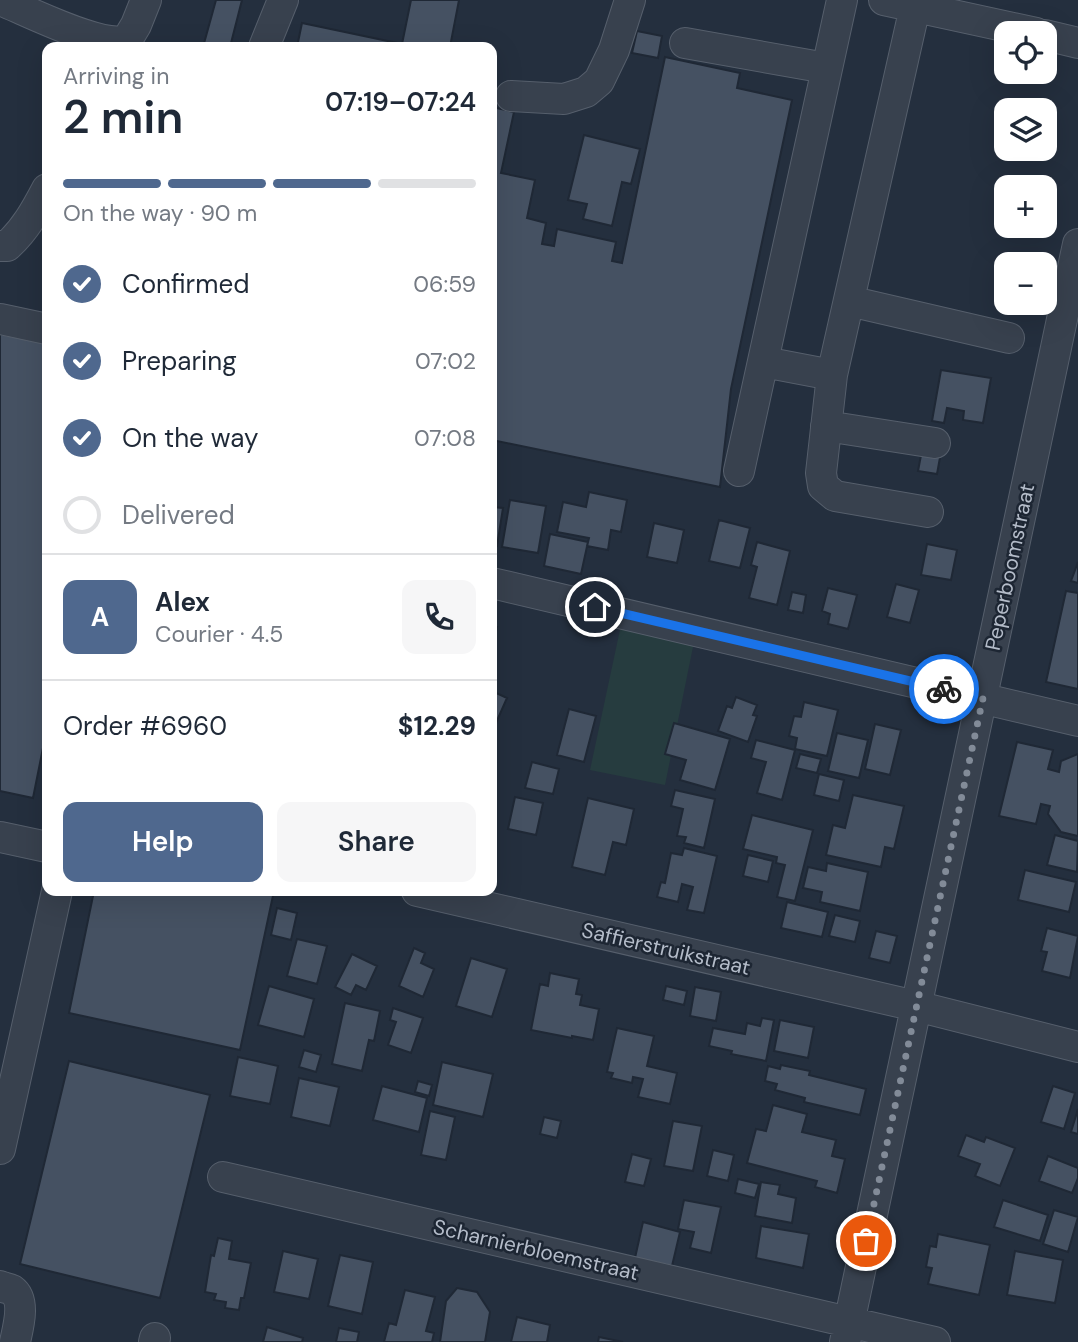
<!DOCTYPE html>
<meta charset="utf-8">
<style>
:root{--surface:#fff;--page:#f6f6f7;--text:#1f2937;--muted:#747a83;--line:#e0e1e3;--accent:#4f688e}
body{margin:0;font-family:"DM Sans",sans-serif;background:var(--page);color:var(--text);height:100vh;display:flex;flex-direction:column;font-size:26px;white-space:nowrap}
*{box-sizing:border-box;margin:0}
p{font-size:23px;color:var(--muted)}
.icon{flex:none;width:38px;height:38px;fill:none;stroke:currentColor;stroke-width:2;stroke-linecap:round;stroke-linejoin:round}
.map{position:relative;flex:1;overflow:hidden}
.panel{position:absolute;left:42px;top:42px;width:455px;height:854px;display:flex;flex-direction:column;background:var(--surface);border-radius:14px;box-shadow:0 7px 28px #0002}
.panel>*{flex:none}
.buttons{position:absolute;left:994px;top:21px;display:grid;gap:14px}
.buttons a{display:grid;place-items:center;width:63px;height:63px;border-radius:14px;background:var(--surface);box-shadow:0 7px 28px #0002;font-size:35px}
.pin{position:absolute;display:grid;place-items:center;width:60px;height:60px;color:#fff;margin:-30px;border:4px solid #fff;border-radius:50%;box-shadow:0 2px 7px #0007}
.courier{position:absolute;display:grid;place-items:center;width:70px;height:70px;margin:-35px;border:5px solid #1a73e8;border-radius:50%;background:#fff;color:#222;box-shadow:0 2px 9px #0007}
.overview em{font-style:normal;font-weight:600}
.overview div{display:flex;flex-direction:column-reverse}
.overview{display:flex;align-items:center;justify-content:space-between;height:119px;padding:0 21px}
h1{font-size:46px;font-weight:600;line-height:52px}
.bar{display:grid;grid-template-columns:repeat(4,1fr);gap:10px 7px;align-content:center;height:84px;padding:0 21px}
.bar i{height:9px;border-radius:5px;background:var(--line)}
.bar .active{background:var(--accent)}
.bar p{grid-column:span 4}
.line{display:flex;align-items:center;gap:18px;padding:0 21px;border-top:2px solid var(--line)}
.line div{flex:1}
.round{display:grid;place-items:center;flex:none;width:74px;height:74px;border-radius:14px;background:var(--page)}
ol{padding:0 21px;list-style:none}
li{display:flex;align-items:center;gap:21px;height:77px}
li p{margin-inline-start:auto}
li .icon{padding:7px;border-radius:50%;background:var(--accent);color:#fff;stroke-width:4}
li:last-child{color:var(--muted)}
li i{width:38px;height:38px;border:4px solid var(--line);border-radius:50%}
.cta{display:flex;gap:14px;margin-top:auto;padding:14px 21px}
.cta a{flex:1;height:80px;border-radius:14px;background:var(--accent);color:#fff;font-size:28px;font-weight:600;line-height:80px;text-align:center}
.cta a+a{background:var(--page);color:var(--text)}
.map>svg:first-child{display:block}
.green{fill:#263c3f}
.building{fill:#455162;stroke:#1f2835;stroke-width:2}
.lines{fill:none;stroke-linecap:round;stroke-linejoin:round}
.minor-casing{stroke:#565f6c;stroke-width:32}
.minor{stroke:#38414e;stroke-width:30}
.done{stroke:#828b98;stroke-width:7;stroke-dasharray:0 12.6}
.route{stroke:#1a73e8;stroke-width:9}
.labels{text-anchor:middle;stroke-width:5;stroke-linejoin:round;paint-order:stroke}
.street-label{font-size:21px;fill:#b4bcc9;stroke:#1d2633}
</style>
<div class="map">
<svg width="1078" height="1342" viewBox="0 0 1078 1342">
<rect width="100%" height="100%" fill="#242f3e"/>
<path class="green" d="M621,625L694,642L665,785L590,770Z"/>
<path class="building" d="M216,0H242L230,47H203Z
M411,0H459L450,47H297L302,23L402,44Z
M637,31L662,36L658,58L632,53Z
M665,57L740,73L737,88L792,100L731,389L720,487L492,440V107L514,112L501,173L535,180L527,218L546,223L542,244L554,246L557,229L616,242L612,261L622,263Z
M584,135L640,149L631,184L622,182L612,226L583,219L587,204L568,200Z
M0,334L47,343V728L33,798L0,791Z
M941,370L991,378L983,423L963,420L964,411L947,408L944,423L932,421Z
M922,450L941,452L937,474L918,471Z
M589,492L627,500L621,532L611,530L608,550L587,546L589,538L557,532L563,502L586,507Z
M510,500L546,506L538,553L502,547Z
M492,507L503,508L497,546L492,545Z
M719,520L750,528L740,568L709,561Z
M654,523L684,530L677,563L647,557Z
M550,534L588,542L581,574L544,566Z
M757,542L790,551L777,605L749,598L757,567L751,565Z
M927,544L957,550L951,580L921,575Z
M1078,562V583L1071,581Z
M896,584L919,590L910,623L887,617Z
M828,588L857,595L848,629L828,624L830,614L822,611Z
M1066,591L1078,593V689L1046,682Z
M792,592L806,595L803,613L788,610Z
M492,626L497,627L492,647Z
M492,691L507,698L492,732Z
M736,697L757,705L753,715L757,716L748,742L718,731L727,706L732,708Z
M804,702L838,710L827,756L795,749L797,738L789,736L794,716L801,717Z
M569,709L596,716L584,762L557,755Z
M674,723L730,739L715,790L680,780L686,760L665,754Z
M875,724L901,730L890,775L865,769Z
M837,733L868,740L859,778L828,771Z
M756,740L795,750L782,800L757,793L766,762L751,758Z
M1017,742L1053,750L1048,769L1059,772L1061,761L1078,754V836L1061,832L1048,814L1050,806L1041,804L1036,824L999,816Z
M800,754L821,759L817,773L796,768Z
M492,762L496,763L492,784Z
M532,762L559,769L553,794L525,788Z
M819,774L844,780L839,801L814,795Z
M675,790L715,799L704,848L684,843L686,837L677,836L683,809L671,806Z
M853,795L904,806L894,849L885,847L881,867L826,855L833,825L845,828Z
M515,797L543,803L536,835L508,829Z
M588,798L634,809L626,845L613,842L605,875L572,867Z
M752,815L813,830L795,901L777,897L785,865L776,863L777,857L743,849Z
M1055,835L1078,841L1077,872L1047,865Z
M684,848L717,856L704,913L687,910L693,887L682,884L678,902L657,897L661,882L665,883L671,853L682,855Z
M748,855L773,861L768,882L743,876Z
M827,863L868,872L860,911L820,902L822,892L803,888L808,867L826,871Z
M1025,870L1076,882L1069,912L1018,900Z
M94,891H274L240,1050L69,1013Z
M787,902L828,912L822,937L781,928Z
M277,908L297,913L291,940L271,935Z
M835,915L860,921L855,942L829,936Z
M1047,928L1078,936L1070,978L1042,971L1047,952L1041,951Z
M876,931L897,936L890,963L869,958Z
M297,939L327,946L317,984L287,976Z
M414,948L425,953L421,963L434,969L423,997L399,986Z
M352,954L377,966L366,990L356,985L351,995L335,987Z
M471,958L507,969L492,1017L456,1006Z
M550,973L579,979L576,994L582,995L580,1005L599,1009L593,1040L572,1036V1038L531,1030L540,984L548,986Z
M269,986L314,999L304,1037L258,1025Z
M666,986L687,991L684,1005L663,1000Z
M695,987L721,992L716,1021L690,1016Z
M345,1003L380,1011L374,1041L369,1040L362,1071L332,1064Z
M393,1008L423,1018L411,1053L388,1045L396,1022L390,1020Z
M762,1018L774,1020L766,1061L731,1054L732,1051L709,1046L713,1028L745,1034L747,1023L760,1026Z
M780,1020L814,1027L808,1058L774,1051Z
M617,1028L654,1036L647,1066L677,1073L670,1104L638,1097L643,1079L633,1077L632,1083L611,1078L613,1073L607,1072Z
M304,1050L321,1055L316,1072L299,1067Z
M238,1057L278,1066L270,1104L230,1096Z
M69,1061L210,1095L160,1298L20,1264Z
M442,1062L493,1074L483,1117L433,1105Z
M781,1065L810,1071L809,1075L866,1089L860,1115L804,1102L805,1098L775,1090L777,1084L765,1081L768,1066L780,1069Z
M299,1078L339,1087L330,1126L291,1117Z
M418,1081L432,1085L429,1096L415,1092Z
M382,1086L427,1098L419,1132L373,1120Z
M1053,1086L1075,1093L1064,1129L1041,1122Z
M773,1105L807,1114L802,1132L836,1140L832,1156L845,1159L837,1193L815,1187L817,1181L747,1163L756,1129L766,1131Z
M1078,1109V1134L1071,1132Z
M430,1111L455,1117L446,1160L421,1155Z
M544,1117L561,1121L557,1138L540,1134Z
M673,1121L702,1126L693,1171L664,1166Z
M966,1135L984,1142L986,1137L1015,1148L1000,1186L975,1176L980,1164L958,1156Z
M713,1150L734,1155L728,1181L707,1176Z
M632,1154L651,1159L644,1186L625,1182Z
M1048,1156L1078,1168V1178L1072,1193L1039,1181Z
M738,1179L759,1184L755,1198L735,1193Z
M761,1182L780,1185L778,1194L796,1198L792,1223L755,1216Z
M684,1200L721,1207L711,1253L690,1248L694,1232L678,1229Z
M1003,1200L1048,1215L1040,1241L994,1227Z
M1054,1210L1078,1217L1068,1252L1043,1244Z
M643,1222L680,1232L672,1266L635,1258Z
M761,1226L809,1234L803,1268L756,1258Z
M938,1234L990,1245L979,1295L928,1284L932,1268L926,1267L930,1246L936,1247Z
M218,1238L232,1241L229,1259L251,1263L244,1298H241L239,1310L225,1308L226,1302L214,1300L216,1294L205,1292L211,1255L214,1256Z
M283,1251L318,1259L309,1299L274,1292Z
M1015,1251L1063,1260L1055,1303L1007,1295Z
M340,1255L373,1262L362,1314L328,1306Z
M457,1288L477,1292L490,1312L485,1342H440L446,1301Z
M405,1290L435,1297L426,1331L434,1333L432,1342H384L389,1323L396,1325Z
M517,1317L550,1325L547,1342H511Z
M267,1327L303,1338L302,1342H263Z
M339,1328L359,1332L357,1342H336Z
M599,1337L623,1342H598Z"/>
<g class="lines">
<g class="minor-casing">
<path id="minor" d="M0,0C28,11 101,49 127,40L136,25L146,0
M884,0L1036,33
M1045,35L1078,43
M685,43L826,68
M264,47L283,0
M511,96L564,99L586,92L599,81L614,50L630,0
M0,246H7C25,230 36,210 47,189
M849,301L1009,338
M0,319L47,329
M764,362L832,375L915,7
M832,375L821,473L823,486L835,496L928,512
M826,426L935,443
M739,471L842,0
M492,583L1078,721
M0,837L47,847
M417,891L916,1006L1078,1047
M0,1149L57,891
M223,1177L935,1342
M0,1286C4,1288 8,1288 12,1290C26,1300 18,1328 15,1342
M154,1342L155,1338
M845,1342L1078,244"/>
</g>
<use href="#minor" class="minor"/>
</g>
<g class="lines">
<path class="done" d="M866,1241L983,698L944,689"/>
<path class="route" d="M595,607L944,689"/>
</g>
<g class="labels">
<g class="street-label">
<text transform="translate(1010 567) rotate(-78)" y="7">Peperboomstraat</text>
<text transform="translate(666 949) rotate(13)" y="7">Saffierstruikstraat</text>
<text transform="translate(536 1250) rotate(13)" y="7">Scharnierbloemstraat</text>
</g>
</g>
</svg>
<div class="buttons">
<a><svg class="icon" aria-label="locate" viewBox="0 0 24 24"><circle cx="12" cy="12" r="6"/><path d="M12 2v4M12 18v4M2 12h4M18 12h4"/></svg></a>
<a><svg class="icon" aria-label="layers" viewBox="0 0 24 24"><path d="M12 4l9 5-9 5-9-5zM3 14l9 5 9-5"/></svg></a>
<a>+</a>
<a>−</a>
</div>
<div class="pin" style="left:866px;top:1241px;background:#ea580c"><svg class="icon" aria-label="bag" viewBox="0 0 24 24"><path d="M5 8h14l-1 12H6zM9 8a3 3 0 0 1 6 0"/></svg></div>
<div class="pin" style="left:595px;top:607px;background:#1f2937"><svg class="icon" aria-label="home" viewBox="0 0 24 24"><path d="M3 11l9-7 9 7M6 9v11h12V9"/></svg></div>
<div class="courier" style="left:944px;top:689px"><svg class="icon" aria-label="bike" viewBox="0 0 24 24"><circle cx="6" cy="16" r="4"/><circle cx="18" cy="16" r="4"/><path d="M6 16l4-8h5l3 8M10 8l3 8H6M13 5h3"/></svg></div>
<section class="panel">
<div class="overview"><div><h1>2 min</h1><p>Arriving in</p></div><em>07:19–07:24</em></div>
<div class="bar"><i class="active"></i><i class="active"></i><i class="active"></i><i></i><p>On the way · 90 m</p></div>
<ol>
<li><svg class="icon" aria-label="check" viewBox="0 0 24 24"><path d="M5 12l5 5 9-10"/></svg>Confirmed<p>06:59</p></li>
<li><svg class="icon" aria-label="check" viewBox="0 0 24 24"><path d="M5 12l5 5 9-10"/></svg>Preparing<p>07:02</p></li>
<li><svg class="icon" aria-label="check" viewBox="0 0 24 24"><path d="M5 12l5 5 9-10"/></svg>On the way<p>07:08</p></li>
<li><i></i>Delivered</li>
</ol>
<div class="line" style="height:126px"><b class="round" style="background:var(--accent);color:#fff">A</b><div><b>Alex</b><p>Courier · 4.5</p></div><a class="round"><svg class="icon" aria-label="phone" viewBox="0 0 24 24"><path d="M5 4h4l2 5-3 2q2 4 5 5l2-3 5 2v4C11 20 4 13 5 4z"/></svg></a></div>
<div class="line" style="height:91px"><div>Order #6960</div><b>$12.29</b></div>
<div class="cta"><a>Help</a><a>Share</a></div>
</section>
</div>
